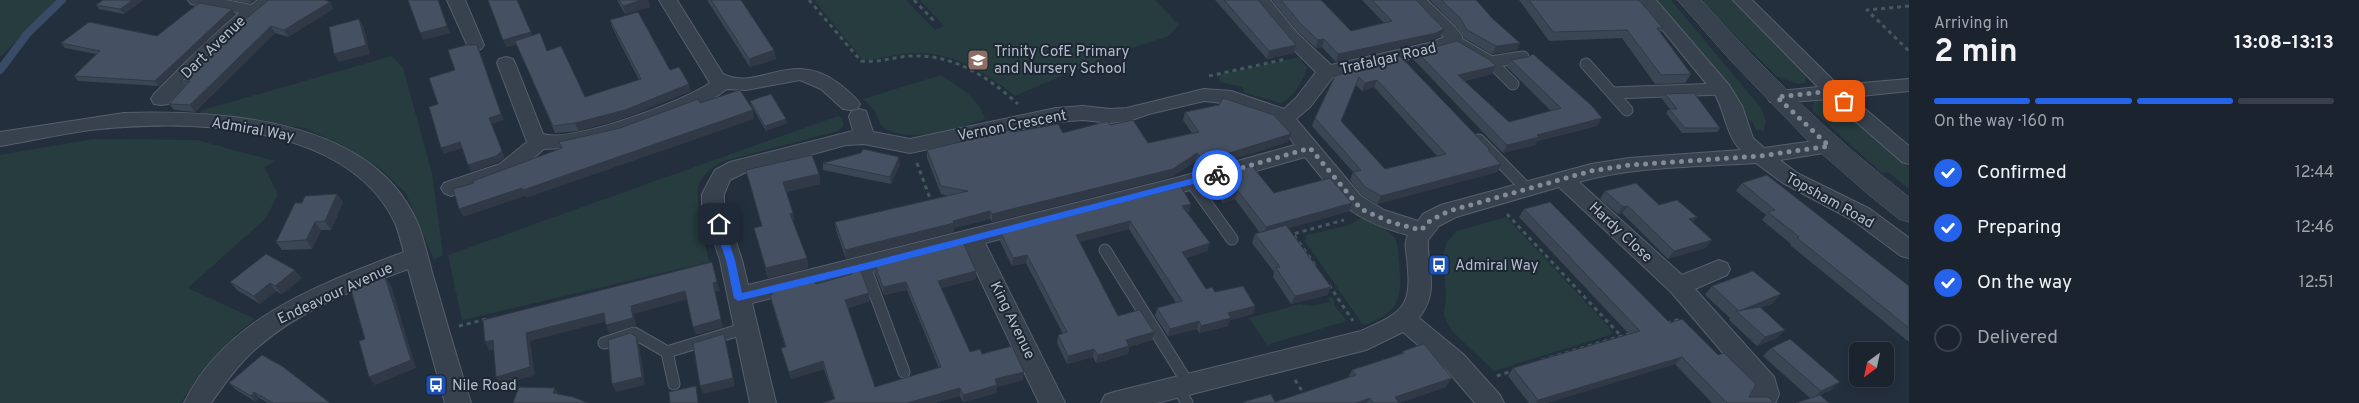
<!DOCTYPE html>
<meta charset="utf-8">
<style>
:root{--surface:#1b232e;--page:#242b36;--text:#f1f3f6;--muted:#a0a4aa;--line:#39404a;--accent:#2563eb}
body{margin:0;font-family:Overpass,sans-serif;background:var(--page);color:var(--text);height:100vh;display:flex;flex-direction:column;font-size:19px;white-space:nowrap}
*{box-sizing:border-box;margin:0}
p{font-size:16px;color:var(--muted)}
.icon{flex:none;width:28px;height:28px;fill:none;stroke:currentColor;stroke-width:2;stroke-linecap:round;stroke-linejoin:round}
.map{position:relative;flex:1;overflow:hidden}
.drawer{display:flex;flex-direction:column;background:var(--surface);width:450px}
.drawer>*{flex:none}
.needle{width:32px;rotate:213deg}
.tools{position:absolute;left:1849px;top:342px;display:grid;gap:10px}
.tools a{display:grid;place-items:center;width:45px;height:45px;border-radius:8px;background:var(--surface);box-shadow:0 2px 8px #0003,0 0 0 1px var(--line);font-size:25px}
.pin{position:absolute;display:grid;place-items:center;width:42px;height:42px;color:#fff;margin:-21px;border-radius:10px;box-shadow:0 2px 8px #0006}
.courier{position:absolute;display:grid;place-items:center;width:50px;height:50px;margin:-25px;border:4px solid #2563eb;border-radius:50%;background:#fff;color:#222;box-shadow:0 1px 6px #0007}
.headline em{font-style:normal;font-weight:700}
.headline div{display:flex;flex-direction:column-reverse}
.headline{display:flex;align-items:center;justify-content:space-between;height:85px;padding:0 25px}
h1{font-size:32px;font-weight:700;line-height:38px}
.bar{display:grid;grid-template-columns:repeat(4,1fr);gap:8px 5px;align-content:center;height:60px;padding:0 25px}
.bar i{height:6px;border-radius:4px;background:var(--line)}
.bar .selected{background:var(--accent)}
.bar p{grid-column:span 4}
ol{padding:0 25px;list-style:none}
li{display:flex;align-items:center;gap:15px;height:55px}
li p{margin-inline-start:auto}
li .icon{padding:5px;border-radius:50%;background:var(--accent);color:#fff;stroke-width:4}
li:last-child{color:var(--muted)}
li i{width:28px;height:28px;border:2px solid var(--line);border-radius:50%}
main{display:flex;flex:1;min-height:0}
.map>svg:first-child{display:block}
.green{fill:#263c3f}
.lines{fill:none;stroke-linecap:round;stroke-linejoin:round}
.stream{stroke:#394c67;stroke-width:8}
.service-casing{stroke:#565f6c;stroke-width:13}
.minor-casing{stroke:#565f6c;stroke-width:2}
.tertiary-casing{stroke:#565f6c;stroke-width:1}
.path{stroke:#44595c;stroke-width:3;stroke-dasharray:4 4;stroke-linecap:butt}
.service{stroke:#38414e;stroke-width:11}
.minor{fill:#38414e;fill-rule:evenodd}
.tertiary{fill:#38414e;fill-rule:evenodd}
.wall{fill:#3b4654;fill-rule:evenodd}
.shaded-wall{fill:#303945}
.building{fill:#455162;stroke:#303945;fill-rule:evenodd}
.route{fill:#2563eb}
.done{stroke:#828b98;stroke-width:5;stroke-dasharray:0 9}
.labels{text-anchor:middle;stroke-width:4;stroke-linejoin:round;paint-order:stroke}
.street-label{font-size:15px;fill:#b4bcc9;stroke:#1d2633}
.poi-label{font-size:15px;fill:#b4bcc9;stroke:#1d2633;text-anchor:start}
</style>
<main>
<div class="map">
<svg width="1909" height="403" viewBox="0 0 1909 403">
<rect width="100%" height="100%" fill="#242f3e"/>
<path class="green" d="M0,0H58L0,57Z
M814,0H906L935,30L944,26L920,0H1155L1179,25L1169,36L1108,56L1015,96C986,73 956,53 918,53C901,53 884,58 868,60L862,59Z
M1657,0H1671L1761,108L1766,121L1764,131L1756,130L1752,121L1745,119L1740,102L1732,90Z
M1700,0H1734L1797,65L1806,77L1805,82L1798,84L1776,76Z
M392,56L403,68L432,173L443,255L434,260L406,193L381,169L348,148L305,128L199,114L203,110Z
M1299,57L1307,68C1303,81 1294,97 1281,103L1245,93L1242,87L1220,82L1218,75Z
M941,75C958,86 979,98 985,119C958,128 910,145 883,127C878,123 878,115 874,110C871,106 867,103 863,99Z
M1822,100L1835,104L1909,167V189L1888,172L1882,173L1814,112L1812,107L1815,101Z
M838,116L842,119L844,126L838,131L721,162C712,168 703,174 699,184C694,197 706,246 709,262L462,320L448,255Z
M94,139L197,140L275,161L264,167L278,195L265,219L188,288L255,319C224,342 201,370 181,403H0V155Z
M1362,217C1372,223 1385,228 1393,236C1399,242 1398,253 1399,262C1402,296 1401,314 1363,325L1305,241L1307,235L1349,225Z
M1506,217L1609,327L1612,334L1494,371L1452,331L1444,316L1446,295L1443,254L1447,242L1457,231Z
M1328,297L1333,298L1335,306L1347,321L1267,345L1249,318L1300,304L1311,306L1330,302Z"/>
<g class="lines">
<path class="stream" d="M0,70L27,34L62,0"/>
<g class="service-casing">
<path id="service" d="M1453,40L1491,62L1523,57
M1491,62L1513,84
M1586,64L1627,110
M1612,93L1722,89
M1479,140L1526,188
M1191,182L1232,239
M1105,250L1189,385
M865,267L904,372
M604,343L634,333L667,352L746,328
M667,352L674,384
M1178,388L1187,403"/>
</g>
<g class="minor-casing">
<path id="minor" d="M188,0H226L251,5L258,0H279L232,37L168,104L161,105L154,104L151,99L154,94L206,42L239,13L191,4Z
M447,0H465L484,45L481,49L475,51L469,49Z
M659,0H677L723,74C759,92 790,48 838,83C846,89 854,95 860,104L857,109L850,110L843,109L821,89L800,80L746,90L727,89L707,103L622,134L565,148L544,149L514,174L451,196L444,193L441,188L444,183L500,164L527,142L497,63L499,59L506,57L513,59L515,63L543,134C573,143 684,101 710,83Z
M1252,0H1270L1297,33L1331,65L1433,42L1444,37L1408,0H1427L1455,27L1462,36V40L1459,44L1444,51L1333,77L1310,107L1296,119L1361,196L1384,210L1418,221L1423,214L1441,205L1591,164L1629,158L1741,150C1726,136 1725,110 1714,93L1638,0H1656L1729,85L1742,106L1753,138L1764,148L1829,139L1836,141L1839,146L1836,151L1780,160L1797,173L1870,209L1909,238V258L1901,256L1854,221L1783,183L1756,163C1698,167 1635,166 1579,182L1682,275L1719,260L1727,263L1730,269L1727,275L1695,289L1774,377L1779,394L1776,402L1742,403L1753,388L1671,292L1559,187L1456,217L1439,226L1428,240C1427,271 1440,290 1419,318L1463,354L1500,395L1504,403H1475L1445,368L1403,332L1366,350L1157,403H1101L1105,395L1114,392L1361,331C1406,311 1412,306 1407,258C1406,250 1404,242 1408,235C1385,229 1364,221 1345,206L1305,157L1176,194L985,243L1065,403H1039L965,248L752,303L776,403H750L720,260L702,206V194L715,170L730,162L853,131L849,116L852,111L859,109L866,111L873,132L910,139L1056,108L1083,106L1110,109L1127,108L1204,89L1231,91L1284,109L1296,98L1316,72L1285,41ZM1204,101C1225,103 1262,108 1278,124C1284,130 1290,138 1295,145L1176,178L748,285L742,260L724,206V194L730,180L744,173L846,145L864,144L910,153L1056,122L1083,120L1110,123L1129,121L1149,114Z
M1733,0H1752L1838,85L1909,79V91L1851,97L1909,146V164L1902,162L1830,99L1777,103L1770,102L1767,97L1770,92L1818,87Z
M124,113C220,110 372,118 417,222C425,240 428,260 434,279C446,320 458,362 471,403H445L408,269C356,289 301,309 258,347C239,363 225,383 211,403H184C226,317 321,284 404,252C401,243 399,232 395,223C351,130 213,121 124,127C82,129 41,139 0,146V132Z"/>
</g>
<g class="tertiary-casing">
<path id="tertiary" d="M1678,0H1701C1765,71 1833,139 1909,197V222L1899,219L1869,195L1812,145L1732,62Z"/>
</g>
<path class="path" d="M809,0L861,61C878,63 894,57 911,56C954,54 988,77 1018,104
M914,0L936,23
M1909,6L1867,10L1909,51
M1209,76L1286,59
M917,163L932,204
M1507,214L1621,336
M1315,265L1293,234L1344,220
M1329,285L1353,321
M1667,323L1680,319
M459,326L487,319
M1542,360L1632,333
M1497,376L1515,370
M1295,380L1310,403"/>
<use href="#service" class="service"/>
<use href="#minor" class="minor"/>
<use href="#tertiary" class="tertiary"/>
</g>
<path class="wall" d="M103,0H143L124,14L99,9L96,5Z
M229,0H255L251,3Z
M269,0L330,2L333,9L288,37L275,33L195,112L174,110L169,104L185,86L181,81Z
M617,0H648L650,7L625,14Z
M707,0H741L774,50L776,59L750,67Z
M1215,0H1258L1296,45L1294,53L1267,59Z
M1272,0H1321L1351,31L1384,23L1362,0H1416L1441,36L1432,40L1336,62L1322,47L1316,48L1298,32Z
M1430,0H1476L1517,50L1492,54L1464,38L1456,26Z
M1519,0H1639L1663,28L1660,33L1691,74L1685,83L1655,84L1622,38L1549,41Z
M235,14L159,86L78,81L74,76L96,54L65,48L61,43L157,36Z
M610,20L670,70L691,91L627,117L578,131L555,133L517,44L506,47L532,36L547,51L585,97L639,80L612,27Z
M1417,52L1496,66L1492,74L1464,81L1509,122L1551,111L1507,67L1511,60L1597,126L1537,141L1535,145L1503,153L1414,60Z
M1400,56L1490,150L1489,152L1501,164L1497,172L1377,204L1362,195L1350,180L1353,172L1312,126L1315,118L1349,71L1351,68ZM1356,85L1362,91L1374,87L1437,156L1385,169L1341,121Z
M1665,94L1720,128L1717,132L1682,133L1666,113L1669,109H1670L1662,99Z
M750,101L787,123L766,131L751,105Z
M1185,112L1288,142L1201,169L1195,162L1171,177L992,222L990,219L954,228V232L846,259L836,230L835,222L949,196L941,194L927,158V150L1015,132L1063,133L1110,125L1148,143L1192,133L1183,120Z
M861,153L900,164L891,184L823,170V163Z
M746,170L819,174L820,184L786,192L793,213L794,223V224L807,258L808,268L768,278L754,228L762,226Z
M1214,177L1274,193L1352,203L1349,211L1288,228L1331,287L1327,295L1291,304L1273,277L1274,272L1252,243L1255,234L1260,233L1235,199L1223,203L1212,186Z
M1742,183L1909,286V342L1790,245L1791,244L1762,220L1766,215L1736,191Z
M1605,191L1659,205L1697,217L1692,222L1712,240L1705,248L1668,259L1622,213L1618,214L1600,199Z
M337,194L343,202L331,230H321L312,249L282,250L276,242L302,203Z
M1191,204L1189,212H1187L1210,243L1207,251L1186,258L1206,289L1215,292L1255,306L1253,314L1230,320L1228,326L1199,333L1197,329L1168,336L1155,316L1157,308L1176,303L1129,229L1079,242L1118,316L1154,332L1152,340L1129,347L1128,354L1096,363L1093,357L1067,364L1057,343L1058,335L1063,334L1026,263L1012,266L1000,241L1001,233Z
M1524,209L1670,323L1749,397L1775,403H1712L1675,364L1547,403H1529L1508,376L1513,368L1629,334L1519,217Z
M875,265L976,279L941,288L970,352L982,354L1023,380L997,387V393L963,402L960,396L934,403H822L834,399L824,369L791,379L783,356L781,348L785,347L772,303L770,295L816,284L852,274L851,271L870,301L848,308L875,387L939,368L907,290L884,295L875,273Z
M302,278L282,294L276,291L260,304L237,290L230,282Z
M1712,286L1773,303L1760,308L1777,338L1757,346L1729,320L1730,318L1705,295Z
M1771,348L1831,390L1820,395L1810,398L1763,356Z
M1403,351L1446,387L1399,403H1243V402H1275L1348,378L1352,370L1401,354Z
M229,383L330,403H268L259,398L256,402L235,389Z"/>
<path class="shaded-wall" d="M133,0H143L124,14L120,9Z
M249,0H255L251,3Z
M438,0L450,33L423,40L420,33Z
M642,0H648L650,7L625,14L623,6Z
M330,2L333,9L288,37L284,30Z
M232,9L235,14L159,86L155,81Z
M359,19L364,28L370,54L339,62L334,54Z
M271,26L275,33L195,112L190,105Z
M1444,29L1441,36L1432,40L1336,62L1338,54Z
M531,32L533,39L506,47L503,40Z
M1324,39L1322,47L1316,48L1318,40Z
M1520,43L1517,50L1492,54L1496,46Z
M477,45L504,120L492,124L505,158L499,162L471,172L468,165L489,118Z
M1296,45L1294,53L1267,59L1269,51Z
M774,50L776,59L750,67L749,59Z
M1496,66L1492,74L1454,83L1458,75Z
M1377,80L1374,87L1362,91L1365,83Z
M689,84L691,91L627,117L578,131L575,123Z
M753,110L754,119L526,198L525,196L463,217L459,209Z
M1602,118L1597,126L1537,141L1535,145L1503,153L1507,145L1537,135Z
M786,119L787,123L766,131L765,126Z
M1291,134L1288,142L1201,169L1203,161Z
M460,142L463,148L444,154L441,148Z
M1197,153L1195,162L1171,177L992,222V214Z
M899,157L900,164L891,184L890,177Z
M1501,164L1497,172L1377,204L1381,196Z
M819,174L820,184L785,192L783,182Z
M1238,191L1235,199L1223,203L1226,195Z
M337,194L343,202L331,230L325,221Z
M1352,203L1349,211L1263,236L1266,227Z
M1191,204L1189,212L1181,214L1182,206Z
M1628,206L1622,213L1618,214L1623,207Z
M990,211V219L954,228V232L846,259L845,250Z
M793,213L794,223L792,224L790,214Z
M1697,217L1691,225L1689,219Z
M1130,221L1129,229L1075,243L1076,235Z
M315,222L321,230L312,249L306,240Z
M1712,240L1705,248L1668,259L1674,251Z
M1210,243L1207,251L1180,260L1182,252Z
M1027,255L1026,263L1012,266L1013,258Z
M807,258L808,268L768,278L766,268Z
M295,270L302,278L282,294L275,286Z
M976,271V279L938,289V281Z
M385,277L391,285L416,368L375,385L369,377Z
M717,282L720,291L715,292L723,327L696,335L693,327L713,283Z
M906,282L907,290L884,295L883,287Z
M270,283L276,291L260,304L254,296Z
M1331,287L1327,295L1291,304L1295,296Z
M685,291L688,299L634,314L636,326L609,333L606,325L631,306Z
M869,293L870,301L846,308L845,300Z
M1781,294L1773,303L1741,315L1739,311Z
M1255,306L1253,314L1230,320L1228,326L1199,333L1201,326L1228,313Z
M604,313L608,321L530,341L535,375L501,385L496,377L526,333Z
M1199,321L1197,329L1168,336L1170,329Z
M1785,330L1777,338L1757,346L1765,337Z
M1154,332L1152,340L1129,347L1128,354L1096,363L1098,355L1126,340Z
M724,334L735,386L703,394L700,386Z
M636,336L639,344L645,385L616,392L612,384Z
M493,340L498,348L489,351L485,342Z
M1094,349L1093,357L1067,364L1068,356Z
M1682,357L1675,364L1547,403H1536L1538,400Z
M823,361L824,369L791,379L789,372Z
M1024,372L1023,380L997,387V393L963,402V395L995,379Z
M1452,378L1446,387L1399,403L1395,397Z
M1840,382L1831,390L1812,399L1821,391Z
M555,388L560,398L553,393Z
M960,388V396L934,403H907Z
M254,392L259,398L256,402L251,396Z
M1370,398L1367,403H1356Z"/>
<path class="building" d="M103,0H133L120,9L96,5Z
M269,0H325L330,2L284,30L271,26L190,105L169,104L190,81H181L229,32Z
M408,0H438L447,26L420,33Z
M488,0H517L531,32L503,40Z
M619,0H642L623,6Z
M711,0H741L774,50L749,59Z
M1224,0H1258L1296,45L1269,51Z
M1281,0H1321L1351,31L1392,21L1372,0H1416L1444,29L1436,33L1338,54L1324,39L1318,40L1301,24Z
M1441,0H1476L1493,19L1520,43L1496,46L1467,30L1460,18Z
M1529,0H1639L1663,28H1657L1691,74L1661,75L1627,30L1553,32Z
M199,3L232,9L155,81L74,76L100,51L61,43L89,22L157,36Z
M638,12L670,70L679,67L689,84L625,110L575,123L553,126L515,41L540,33L547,51L561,46L585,97L641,79L610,20Z
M359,19L366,45L334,54L329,27Z
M1457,41L1490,60L1496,66L1458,75L1509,122L1561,108L1511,60L1528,57L1533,54L1591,105L1602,118L1537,135L1539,137L1507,145L1417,52Z
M466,45H477L501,114L489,118L502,151L496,156L468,165L460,142L441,148L429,107L438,104L429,78L455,70L448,50Z
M1400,56L1490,150H1488L1501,164L1381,196L1365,187L1353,172L1361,170L1315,118L1335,76L1353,70L1351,68ZM1359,77L1365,83L1377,80L1446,154L1385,169L1341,121Z
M740,90L753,110L523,190L522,188L459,209L453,189L474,183L473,181L562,148L559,142L620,128L698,99L700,103Z
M1694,93L1720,128H1685L1669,109H1677L1665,94Z
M771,94L786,119L765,126L750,101Z
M1223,98L1274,115L1291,134L1203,161L1197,153L1173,169L992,214L990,211L953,221L954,223L845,250L835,222L968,191L941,186L927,150L1013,129L1015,132L1058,124L1063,133L1108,121L1110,125L1133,120L1148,143L1199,132L1185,112L1219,105Z
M863,149L899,157L890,177L823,163L861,153Z
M812,155L819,174L783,182L793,213L790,214L807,258L766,268L754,228L762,226L746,170Z
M1252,166L1274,193L1330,178L1352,203L1266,227L1238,191L1226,195L1214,177Z
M1767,175L1909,286V328L1797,238L1799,237L1768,212L1775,210L1742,183Z
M1636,183L1659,205L1677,200L1697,217L1689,219L1712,240L1674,251L1628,206L1623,207L1605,191Z
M1181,187L1191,204L1182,206L1210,243L1182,252L1206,289L1212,287L1215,292L1243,286L1255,306L1228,313L1231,318L1201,326L1199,321L1170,329L1157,308L1182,301L1130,221L1076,235L1118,316L1140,310L1154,332L1126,340L1129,346L1098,355L1094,349L1068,356L1058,335L1067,332L1027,255L1013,258L1001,233Z
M337,194L325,221L315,222L306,240L276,242L295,203H302L305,196Z
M1550,202L1670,323L1682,319L1718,355L1724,353L1756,384L1749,397H1768L1775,403H1727L1682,357L1538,400L1513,368L1640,331L1524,209Z
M1286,225L1331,287L1295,296L1276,268L1280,267L1255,234Z
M963,242L976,271L938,281L970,352L980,349L982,354L1012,346L1024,372L995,379L997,385L963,395L960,388L907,403H822L835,399L823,361L789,372L781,348L786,347L770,295L773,294L772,291L815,280L816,284L852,274L851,271L860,269L869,293L845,300L875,387L941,367L906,282L883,287L875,265Z
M266,254L295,270L275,286L270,283L254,296L230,282Z
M712,262L717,282L713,283L721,319L693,327L685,291L631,306L633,318L606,325L604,313L526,333L530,367L496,377L493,340L485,342L483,320Z
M1753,271L1781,294L1739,311L1712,286Z
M385,277L411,360L369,377L359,341L365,339L351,290Z
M1760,307L1785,330L1765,337L1736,311Z
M630,333L636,336L642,377L612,384L608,340Z
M724,334L733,378L700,386L693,343Z
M1790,339L1840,382L1821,391L1771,348Z
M1424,344L1452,378L1395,397L1399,403H1373L1370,398L1356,403H1244L1243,402L1271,394L1275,402L1356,375L1352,370L1404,353L1403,351Z
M262,355L282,366L330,403H273L254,392L251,396L229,383Z
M696,386L698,403H670L669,392Z
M519,387L555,388L553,393L573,397L588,403H513Z
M1820,395L1829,403H1796Z"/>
<path class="route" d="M1217,172L1220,173V177L865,270L738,301L734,298L726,260L714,224L719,221L723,224L735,260L742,293L865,263Z"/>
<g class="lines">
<path class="done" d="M1217,175L1310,148L1361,209L1390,222L1421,230L1431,220L1449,211L1591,171L1630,165L1760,156L1829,146L1777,97L1833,91L1844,101"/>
</g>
<defs>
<g id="school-square" transform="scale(1.125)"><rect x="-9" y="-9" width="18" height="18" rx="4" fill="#8d6e63" stroke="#1d2633"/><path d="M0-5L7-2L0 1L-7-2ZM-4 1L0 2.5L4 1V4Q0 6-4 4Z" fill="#fff"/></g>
<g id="bus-square" transform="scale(1.125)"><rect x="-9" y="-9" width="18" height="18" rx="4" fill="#1a4fb4" stroke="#1d2633"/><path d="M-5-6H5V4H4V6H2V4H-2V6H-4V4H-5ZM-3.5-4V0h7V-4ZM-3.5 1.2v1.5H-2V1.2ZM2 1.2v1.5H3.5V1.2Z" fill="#fff"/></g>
</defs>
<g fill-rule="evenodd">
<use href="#school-square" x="978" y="60"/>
<use href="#bus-square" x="1439" y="265"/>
<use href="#bus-square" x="436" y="385"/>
</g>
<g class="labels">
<g class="street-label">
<text transform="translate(213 47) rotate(-44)" y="5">Dart Avenue</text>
<text transform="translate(1388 58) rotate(-13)" y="5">Trafalgar Road</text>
<text transform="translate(1012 125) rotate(-11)" y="5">Vernon Crescent</text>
<text transform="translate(253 129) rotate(10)" y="5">Admiral Way</text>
<text transform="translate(1830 200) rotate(29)" y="5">Topsham Road</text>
<text transform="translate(1621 232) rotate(43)" y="5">Hardy Close</text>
<text transform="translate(335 293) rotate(-25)" y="5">Endeavour Avenue</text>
<text transform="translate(1013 320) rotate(64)" y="5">King Avenue</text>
</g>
<g class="poi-label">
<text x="994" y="56">Trinity CofE Primary<tspan x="994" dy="17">and Nursery School</tspan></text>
<text x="1455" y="270">Admiral Way</text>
<text x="452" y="390">Nile Road</text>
</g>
</g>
</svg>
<div class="tools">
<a><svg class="needle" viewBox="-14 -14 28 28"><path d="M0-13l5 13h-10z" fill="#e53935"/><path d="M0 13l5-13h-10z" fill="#a0a4aa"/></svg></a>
</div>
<div class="pin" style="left:1844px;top:101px;background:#ea580c"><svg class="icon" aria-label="bag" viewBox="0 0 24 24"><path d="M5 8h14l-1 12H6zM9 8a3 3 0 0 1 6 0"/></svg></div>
<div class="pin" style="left:719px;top:224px;background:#1f2937"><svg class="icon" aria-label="home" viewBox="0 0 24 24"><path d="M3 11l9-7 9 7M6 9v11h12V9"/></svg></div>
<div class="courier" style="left:1217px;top:175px"><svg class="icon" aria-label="bike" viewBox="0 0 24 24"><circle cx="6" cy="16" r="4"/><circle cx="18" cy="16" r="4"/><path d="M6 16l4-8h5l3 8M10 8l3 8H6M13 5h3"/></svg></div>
</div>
<section class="drawer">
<div class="headline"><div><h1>2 min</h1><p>Arriving in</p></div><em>13:08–13:13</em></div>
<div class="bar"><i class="selected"></i><i class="selected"></i><i class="selected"></i><i></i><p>On the way · 160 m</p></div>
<ol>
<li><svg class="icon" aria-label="check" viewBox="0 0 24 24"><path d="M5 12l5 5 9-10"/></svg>Confirmed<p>12:44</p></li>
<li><svg class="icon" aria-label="check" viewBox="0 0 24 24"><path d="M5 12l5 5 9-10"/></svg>Preparing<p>12:46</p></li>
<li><svg class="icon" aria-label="check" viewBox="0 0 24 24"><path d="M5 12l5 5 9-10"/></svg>On the way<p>12:51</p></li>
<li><i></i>Delivered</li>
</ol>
</section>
</main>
